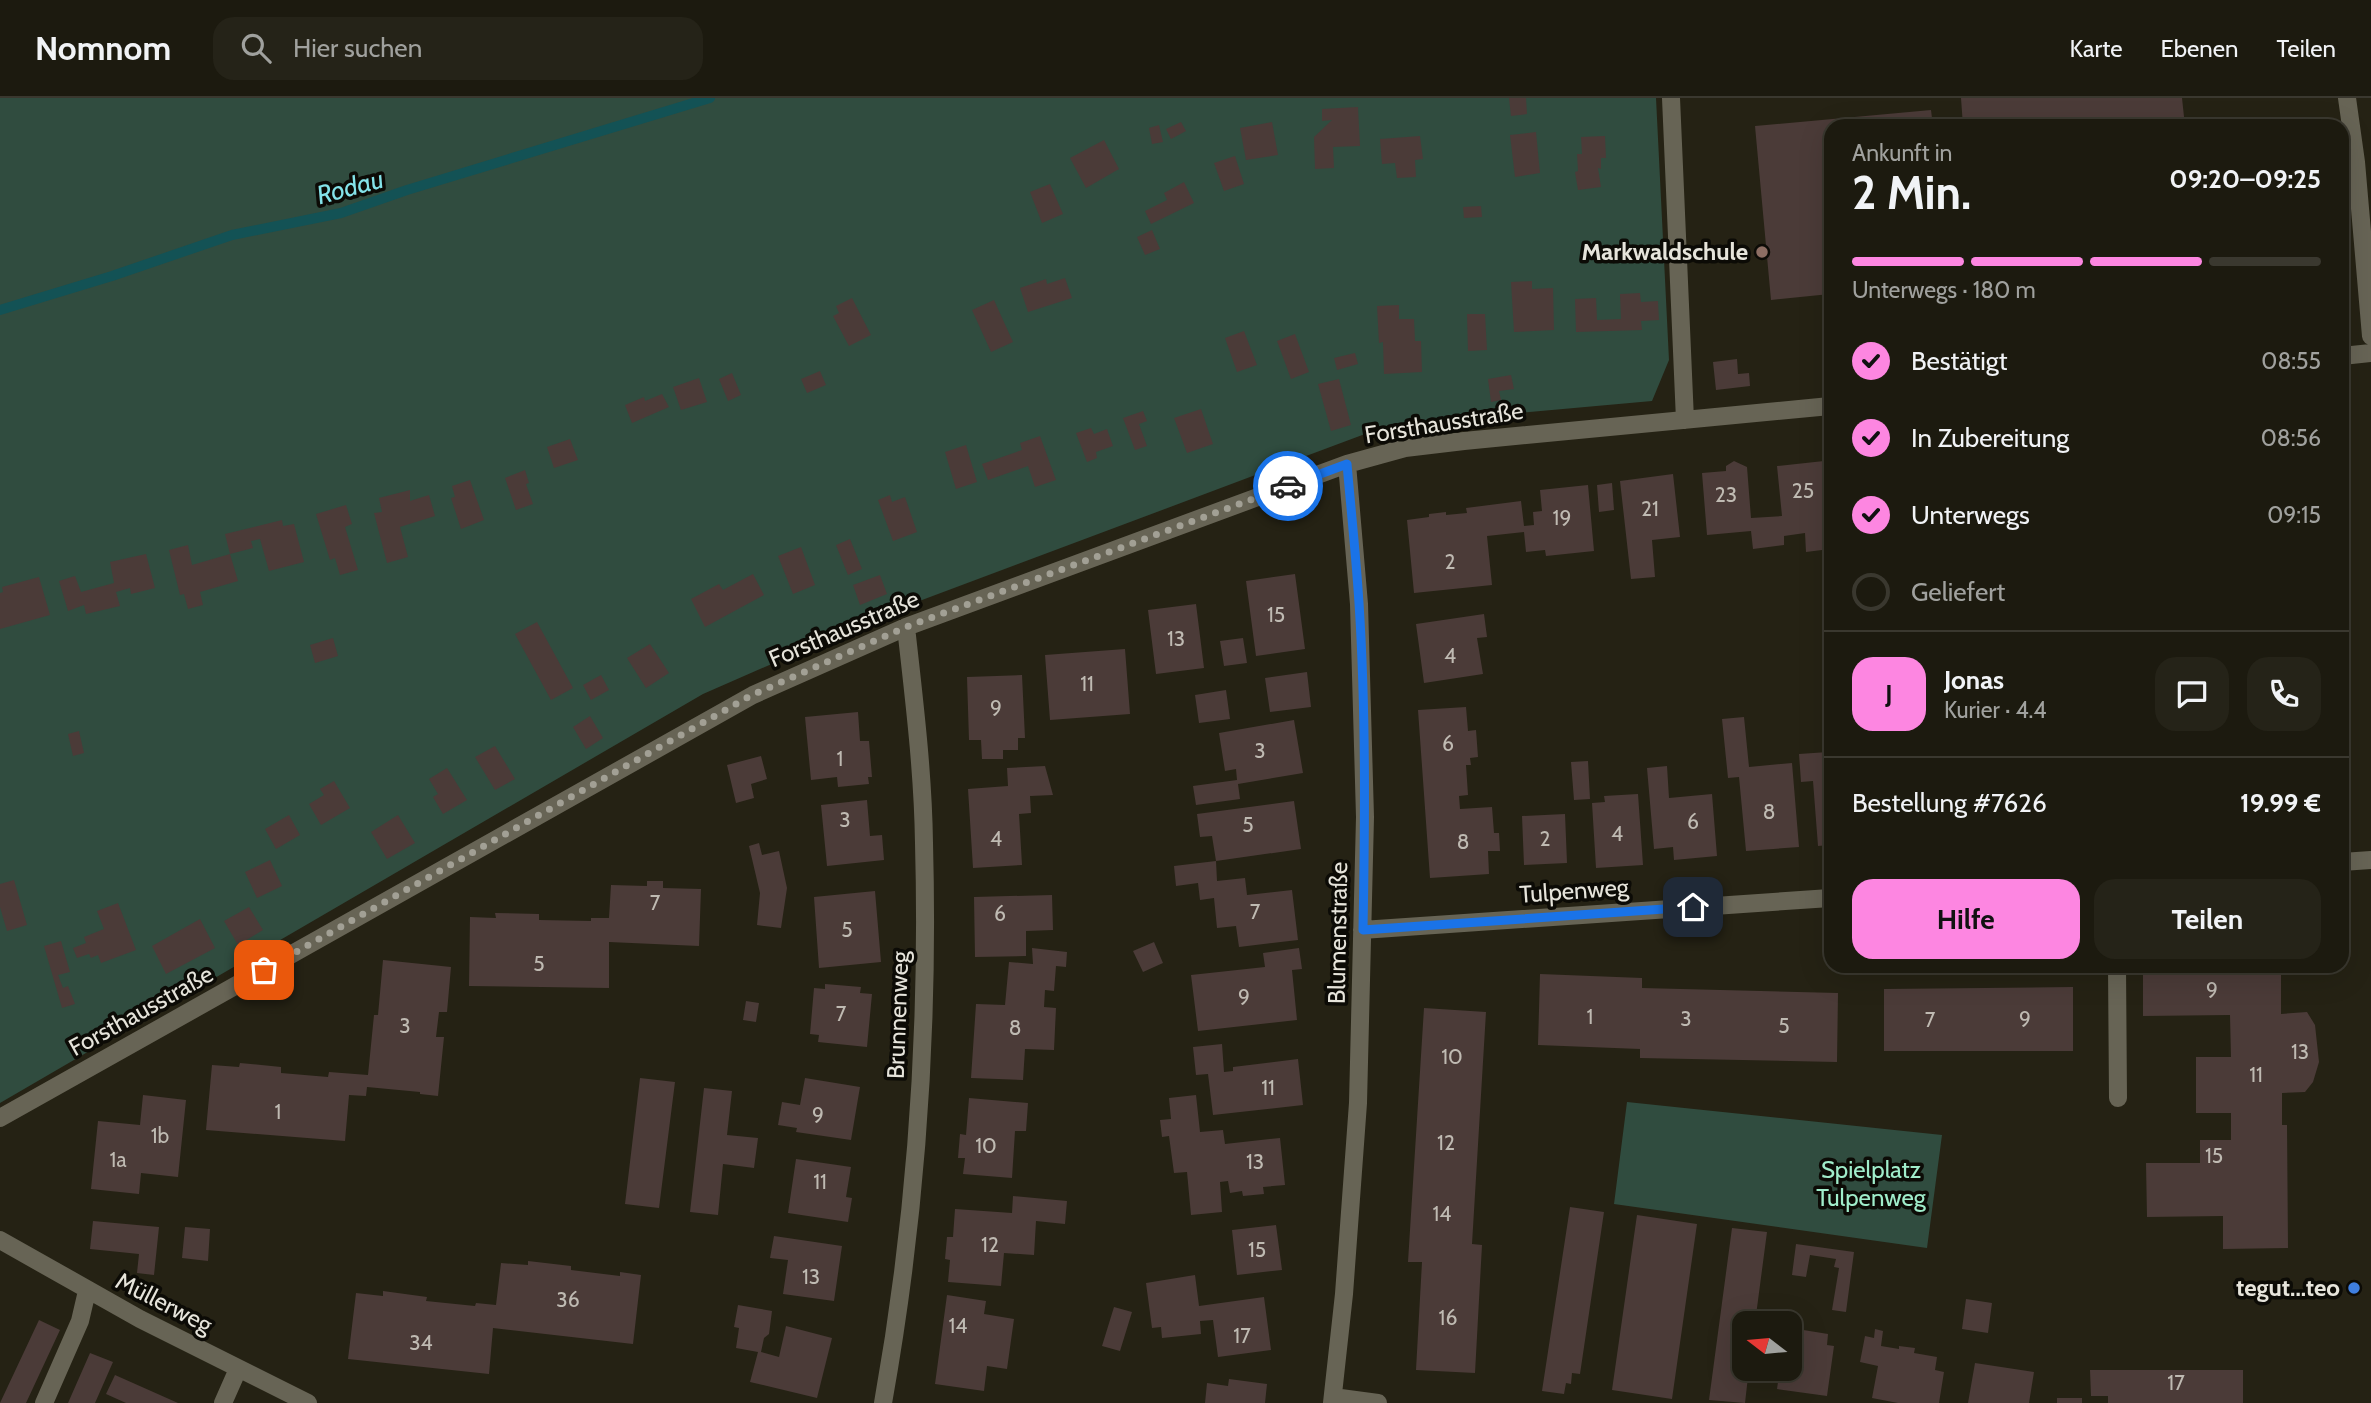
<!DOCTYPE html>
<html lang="de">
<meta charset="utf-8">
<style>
:root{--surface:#1c1a0f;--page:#252318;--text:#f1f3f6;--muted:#a0a19e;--line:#3a382f;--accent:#fd86e1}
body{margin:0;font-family:Cabin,sans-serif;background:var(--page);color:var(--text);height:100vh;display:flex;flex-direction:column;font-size:26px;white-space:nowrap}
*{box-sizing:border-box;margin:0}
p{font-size:23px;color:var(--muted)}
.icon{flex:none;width:38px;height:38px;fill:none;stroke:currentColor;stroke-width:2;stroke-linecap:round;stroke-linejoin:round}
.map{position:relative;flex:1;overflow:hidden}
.panel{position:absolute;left:1824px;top:21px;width:525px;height:854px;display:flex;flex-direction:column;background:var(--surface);border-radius:21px;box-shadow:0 7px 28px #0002,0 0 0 2px var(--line)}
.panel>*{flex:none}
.needle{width:46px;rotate:286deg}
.buttons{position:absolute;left:1732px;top:1213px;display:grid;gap:14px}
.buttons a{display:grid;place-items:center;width:70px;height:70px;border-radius:14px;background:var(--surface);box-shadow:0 7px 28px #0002,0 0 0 2px var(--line);font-size:35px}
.pin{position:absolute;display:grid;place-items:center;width:60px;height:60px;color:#fff;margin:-30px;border-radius:14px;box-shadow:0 4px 10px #0006}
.courier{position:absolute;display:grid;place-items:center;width:70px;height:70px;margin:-35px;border:5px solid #1a73e8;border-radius:50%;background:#fff;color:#222;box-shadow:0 2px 9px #0007}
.headline em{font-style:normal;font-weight:700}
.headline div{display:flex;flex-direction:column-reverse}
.headline{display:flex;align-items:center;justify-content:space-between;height:119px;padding:0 28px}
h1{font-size:46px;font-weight:700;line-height:52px}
.bar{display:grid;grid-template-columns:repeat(4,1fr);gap:10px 7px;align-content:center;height:84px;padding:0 28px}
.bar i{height:9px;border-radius:5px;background:var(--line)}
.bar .on{background:var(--accent)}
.bar p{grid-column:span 4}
.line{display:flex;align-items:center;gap:18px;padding:0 28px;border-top:2px solid var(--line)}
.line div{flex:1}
.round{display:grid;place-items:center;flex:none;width:74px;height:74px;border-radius:21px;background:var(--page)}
ol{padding:0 28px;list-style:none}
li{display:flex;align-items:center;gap:21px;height:77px}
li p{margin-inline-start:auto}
li .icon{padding:7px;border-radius:50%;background:var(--accent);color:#111;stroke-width:4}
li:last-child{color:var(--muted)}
li i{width:38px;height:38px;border:4px solid var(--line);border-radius:50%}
.action{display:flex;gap:14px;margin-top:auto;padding:14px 28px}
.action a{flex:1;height:80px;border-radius:21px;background:var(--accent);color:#111;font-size:28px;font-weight:700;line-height:80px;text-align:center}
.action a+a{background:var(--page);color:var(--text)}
header{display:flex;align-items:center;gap:42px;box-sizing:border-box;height:98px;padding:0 35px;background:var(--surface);border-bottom:2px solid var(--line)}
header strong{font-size:33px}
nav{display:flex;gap:38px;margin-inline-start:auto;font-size:24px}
.search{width:490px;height:63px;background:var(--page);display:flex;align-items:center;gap:18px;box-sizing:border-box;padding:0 24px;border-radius:21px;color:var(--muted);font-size:26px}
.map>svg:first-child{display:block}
.green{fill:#304c3f}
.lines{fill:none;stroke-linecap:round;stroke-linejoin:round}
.stream{stroke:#135255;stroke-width:10}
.building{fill:#4b3b38}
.minor{stroke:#676455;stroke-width:18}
.done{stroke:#a2a095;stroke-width:7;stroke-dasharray:0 12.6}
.route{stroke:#1a73e8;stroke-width:9}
.education-dot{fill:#8d6e63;stroke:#0c0b06;stroke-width:2.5}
.shop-dot{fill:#3f7fe0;stroke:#0c0b06;stroke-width:2.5}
.labels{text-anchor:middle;stroke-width:7;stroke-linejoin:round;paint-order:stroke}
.number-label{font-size:21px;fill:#bfbab2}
.poi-label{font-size:24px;font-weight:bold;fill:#e6e4db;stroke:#0c0b06;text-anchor:end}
.street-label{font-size:24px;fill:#e6e4db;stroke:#0c0b06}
.park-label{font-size:24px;fill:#a0edcb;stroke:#0c0b06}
.water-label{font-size:26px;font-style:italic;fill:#84e3e9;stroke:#0c0b06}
</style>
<header>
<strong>Nomnom</strong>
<div class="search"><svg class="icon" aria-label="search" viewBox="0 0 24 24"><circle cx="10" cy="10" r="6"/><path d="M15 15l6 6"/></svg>Hier suchen</div>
<nav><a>Karte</a><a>Ebenen</a><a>Teilen</a></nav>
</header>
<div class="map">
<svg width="2371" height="1305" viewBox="0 0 2371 1305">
<rect width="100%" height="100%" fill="#252214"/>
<path class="green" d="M0,0H1656L1669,262L1652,303L1407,325L1373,333L890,514L703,596L0,1005Z
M1627,1004L1942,1037L1927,1150L1614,1106Z"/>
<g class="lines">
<path class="stream" d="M0,212L112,178L232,137L341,115L407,92L710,0"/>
</g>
<path class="building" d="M1509,0H1526L1527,16L1511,18Z
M1961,0H2182L2185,28H1963Z
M1358,9L1360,48L1333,49L1334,70L1315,71L1314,39L1332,22L1322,23V11Z
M1931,12L1933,28H1830V196L1771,202L1755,28Z
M1181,24L1186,33L1171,41L1166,31Z
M1272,24L1278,57L1246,62L1240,30Z
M1159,27L1163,44L1152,46L1149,30Z
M1536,34L1540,75L1515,79L1510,37Z
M1420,38L1423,61L1415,62L1416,79L1397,80L1395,65L1382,66L1380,41Z
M1605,38L1606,60H1601V71L1598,70L1601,89L1578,92L1575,74L1578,73L1577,56H1582L1581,39Z
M1104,42L1119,71L1086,90L1070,60Z
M1235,58L1244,86L1224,93L1214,65Z
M1184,84L1194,105L1151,126L1145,113L1167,102L1164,95Z
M1050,86L1063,116L1042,125L1030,94Z
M1481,108L1482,119L1464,120L1463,109Z
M1152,132L1160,151L1145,157L1137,139Z
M1065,180L1072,200L1028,214L1020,190L1046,181L1047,186Z
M1532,183V191L1553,190L1554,232L1514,234L1511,184Z
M1640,195L1641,204L1658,203L1659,222L1641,223L1642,232L1576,234L1575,201L1596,200L1597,222L1621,221L1620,196Z
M852,200L871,237L849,248L833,218L839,215L836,208Z
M994,202L1013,244L991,254L972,212Z
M1399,207V221H1414L1415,243H1421L1422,274L1384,276L1383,244L1379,245L1377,208Z
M1467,216H1485L1487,252L1468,253Z
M1244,233L1257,267L1237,274L1225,240Z
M1295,236L1309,274L1291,281L1277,243Z
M1355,255L1358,266L1337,272L1334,260Z
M1737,261L1738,276L1749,275L1750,288L1716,292L1713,264Z
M820,273L826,287L807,295L801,281Z
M732,275L741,297L728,303L719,281Z
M1511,277L1514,291L1499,293L1501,302L1491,304L1488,281Z
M699,280L707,304L681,312L673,289Z
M1339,281L1351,327L1331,333L1318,286Z
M662,296L669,309L632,325L625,307L644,299L645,303Z
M1201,311L1213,346L1187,355L1174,320Z
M1143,313L1147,323L1139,326L1147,348L1135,352L1123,320Z
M1091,330L1094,336L1107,331L1113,348L1096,354L1097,360L1087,364L1076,335Z
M1040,338L1056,382L1035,389L1028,368L988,382L982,366L1022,352L1020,345Z
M570,341L578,362L554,370L547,349Z
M966,347L977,384L956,391L945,354Z
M1734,363L1747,369L1751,420L1782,418L1777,368L1824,363L1830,451L1806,454L1805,435L1784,438V447L1753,451L1751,433L1707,437L1702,375L1726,373V368Z
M525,372L529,385L526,386L533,406L516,412L505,380Z
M1673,376L1680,439L1652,442L1655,479L1631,481L1620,383Z
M470,382L484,422L461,431L451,400L455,399L452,388Z
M1612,385L1614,412L1599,414L1597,387Z
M1588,387L1594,453L1546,458L1545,452L1526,454L1524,434L1487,438L1492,487L1414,495L1407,422L1429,419V416L1446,414V417L1467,415L1466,410L1521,403L1524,428L1534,427L1533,414L1542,413L1540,392Z
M410,392V403L429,397L435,418L400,429L408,459L387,465L374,415L382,414L379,400Z
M890,397L892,404L905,399L917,434L893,443L878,402Z
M346,407L352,426L345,429L358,472L340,477L335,460L330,462L316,416Z
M282,422L283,428L294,426L304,464L269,473L260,441L251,443L253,450L230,456L225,436Z
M850,441L862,471L848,477L836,447Z
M188,447L192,467L230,456L238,483L200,494L203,507L188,511L184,496L180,497L169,452Z
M801,449L815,487L793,496L778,458Z
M146,456L155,490L131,496L130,490L116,494L120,508L86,516L84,507L68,513L59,483L75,478L81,494L114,485L110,464Z
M753,476L764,497L705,529L691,501L719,486L723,492Z
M1295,476L1305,551L1256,558L1246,483Z
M880,477L887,496L860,507L853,487Z
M39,479L50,517L0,531V495L3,494L2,489Z
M1196,506L1204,570L1156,576L1148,512Z
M1484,516L1487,539L1477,540L1483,576L1424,585L1416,526Z
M537,524L573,590L551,602L515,536Z
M1830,535V557H1826L1824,536Z
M333,540L338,558L315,565L310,547Z
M1243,540L1247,565L1224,568L1220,543Z
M650,546L669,575L646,590L627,560Z
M1125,551L1130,616L1050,622L1045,557Z
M1307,574L1311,609L1270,614L1265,580Z
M601,577L609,592L591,602L583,587Z
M1022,577L1025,640H1018V652H1003V661H982L981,642H969L967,579Z
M1226,592L1230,621L1199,625L1195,597Z
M1466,609L1468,633L1476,632L1478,659L1470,660L1471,667H1466L1468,697L1459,698L1460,711L1492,709L1494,735H1499L1500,753H1488L1489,776L1430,780L1418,612Z
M858,614L860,643H869L872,679H868L869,686L838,689L837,679L811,682L805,619Z
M590,618L603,640L586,651L573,629Z
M1744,619L1749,669L1792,665L1799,749L1746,753L1739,679L1728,680L1722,621Z
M1294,622L1303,675L1238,686L1240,701L1196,707L1193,688L1237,682L1236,671L1225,673L1219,635Z
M79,633L84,655L73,658L68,636Z
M495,648L515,681L495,692L475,659Z
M1828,654L1830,667V747L1818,748L1813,683L1801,684L1799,656Z
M761,658L767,681L751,686L754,700L736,705L727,667Z
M1588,663L1590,701L1574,702L1571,664Z
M1045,668L1053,697L1030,698L1031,715L1019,716L1022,767L973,770L968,691L1008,688L1007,670Z
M1667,668L1669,700L1712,696L1717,758L1674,762L1673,749L1654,751L1647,670Z
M447,670L467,702L443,716L433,699L438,696L429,681Z
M334,683L350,710L321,727L309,706L324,697L320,691Z
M1638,696L1643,767L1596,770L1592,705L1605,704L1604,698Z
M867,702L870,738L882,737L884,762L827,768L821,707Z
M1294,703L1301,751L1216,763L1212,738L1200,739L1197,716Z
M1565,716L1567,765L1524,767L1522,718Z
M289,717L300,737L276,751L265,731Z
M398,717L415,745L387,761L371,734Z
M759,745L762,757L779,753L787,790L781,830L757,827L760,795L749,748Z
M270,762L282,788L257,800L245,774Z
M1216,763L1217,783L1245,780L1247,797L1292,792L1298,842L1239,849L1236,828L1217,830L1214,800L1200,802L1198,785L1176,788L1174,768Z
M14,782L27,827L7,833L0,809V786Z
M647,783H663V790L701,791L699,848L609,844V890L469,888L470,819L496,820L495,815L539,816V822L591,823V820H609L611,787L647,788Z
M875,793L881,864L819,870L814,799Z
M1052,797L1053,832L1026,833V858L975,859L974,799Z
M118,805L136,852L101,865L98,857L91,860L89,856L77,860L73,850L86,845L84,839L104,831L97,813Z
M249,809L263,832L238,847L224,823Z
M200,821L215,850L166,876L152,848Z
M61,843L70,874L58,877L63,890L68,888L75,906L62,910L44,848Z
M1154,844L1163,865L1143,874L1133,853Z
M1032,850L1067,854L1066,869L1056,868L1054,893L1045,892L1044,909L1056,910L1054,952L1025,951L1023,982L971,980L976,906L1005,907L1009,864L1033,866Z
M1299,850L1302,871L1292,872L1297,922L1198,933L1191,877L1265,869L1263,855Z
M383,862L451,869L447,914H439L436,939H444L438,998L420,996V994L367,989L366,998L349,997L345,1043L206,1032L212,967L239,969L240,965L281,969V975L328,979L329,974L368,977L374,917H378Z
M2143,868H2281V916L2307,914L2315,927L2319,964L2313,984L2305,994L2282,995V1027H2287L2288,1150L2223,1151V1118L2147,1119L2146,1065H2200V1042H2231V1015H2196V959H2231L2230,917L2143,918Z
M1540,876L1642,880V890L1838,895L1837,964L1640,960V951L1538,947Z
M825,886L861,889L860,895L872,896L867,949L818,944L819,937L810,936L814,890L825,891Z
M2073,889V953H1884V891Z
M746,903L759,905L756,924L743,922Z
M1424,910L1486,914L1472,1146L1482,1147L1475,1275L1416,1272L1422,1164H1408Z
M1222,946L1224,974L1233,973V969L1298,961L1303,1007L1213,1017L1208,976L1196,977L1193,949Z
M640,980L675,984L659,1110L625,1106Z
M805,980L860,989L851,1042L796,1034L797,1030L778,1027L782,1004L800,1007Z
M704,990L732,993L727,1037L758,1040L754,1070L723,1066L718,1117L690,1114Z
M143,997L186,1002L178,1079L141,1075L139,1096L91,1091L98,1023L140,1027Z
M1196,997L1200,1034L1223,1032L1225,1046L1280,1040L1285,1087L1263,1089L1264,1096L1243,1098L1242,1093L1230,1095L1228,1083L1220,1084L1222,1114L1191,1117L1187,1074L1174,1075L1169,1038L1162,1039L1160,1022L1171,1021L1169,1000Z
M969,1000L1028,1005L1026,1033H1015L1012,1080L963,1076L965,1060H958L960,1036L966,1037Z
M796,1061L851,1069L846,1099L852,1100L848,1124L788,1115Z
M1013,1098L1067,1103L1065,1126L1036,1123L1034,1157L1004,1155L1001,1188L948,1184L950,1162L945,1161L947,1139H953L955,1111L1012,1115Z
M1570,1109L1604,1114L1580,1276L1572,1275L1571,1286L1566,1285L1564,1296L1542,1293Z
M1637,1117L1697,1126L1672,1301L1612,1292Z
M93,1123L159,1129L154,1177L137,1175L139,1156L90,1151Z
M1276,1127L1282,1172L1237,1177L1232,1132Z
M185,1129L210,1131L208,1163L182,1160Z
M1732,1130L1767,1134L1755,1225H1745V1270H1749L1745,1305L1709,1302Z
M774,1138L842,1148L834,1203L783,1196L788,1162L770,1160Z
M1796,1146L1854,1154L1846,1214L1832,1212L1839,1170L1834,1169L1836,1161L1810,1157L1806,1179L1792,1177Z
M528,1163L571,1168V1172L620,1178V1174L641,1177L633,1246L493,1230L489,1276L348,1261L356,1195L383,1198V1193L427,1199L426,1203L475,1208L476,1205L496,1207L501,1165L528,1167Z
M1195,1177L1199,1208L1264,1199L1271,1252L1218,1259L1213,1222L1200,1223L1201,1236L1162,1240L1161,1229L1152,1230L1146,1185Z
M947,1197L986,1203L984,1216L1014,1221L1007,1271L987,1268L984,1293L935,1286Z
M1966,1201L1992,1205L1988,1235L1962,1231Z
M738,1207L772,1213L769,1236L764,1240L761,1254L779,1259L786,1228L832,1240L817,1300L750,1284L758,1254L736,1250L739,1230L734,1229Z
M1114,1209L1132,1214L1120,1253L1102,1248Z
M39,1222L60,1232L26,1305H0Z
M1791,1230L1828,1236L1827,1247L1834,1248L1827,1298L1777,1291L1780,1270H1790Z
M1875,1231L1883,1233L1881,1248L1899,1251V1248L1915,1250L1914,1255L1937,1259L1935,1272L1944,1274L1939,1305H1898L1872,1300L1878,1268L1860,1264L1865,1238L1874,1240Z
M90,1255L113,1264L95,1305H68Z
M1975,1265L2034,1274L2029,1305H1968Z
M2090,1272H2243V1305H2108V1298H2091Z
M115,1277L178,1305H126L106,1296Z
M1229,1281L1267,1286L1265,1305H1205L1207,1285L1228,1288Z
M2057,1300H2082V1305H2057Z"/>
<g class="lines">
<path class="minor" d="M1671,0L1685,322
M2347,0L2356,64L2371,238
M2342,258L2371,255
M2342,764L2371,762
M1362,832L1830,800
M2117,868L2118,1000
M0,1020L753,597L906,529L1347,366L1405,350L1464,343L1830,308
M0,1142L140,1221L308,1305
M1333,1299L1378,1305
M44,1305L80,1223L87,1193
M223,1305L238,1271
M883,1305C916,1121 929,932 924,745C923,673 914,601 906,529
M1332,1305L1344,1196L1358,1005L1365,719L1359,506L1347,366"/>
</g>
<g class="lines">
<path class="done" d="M264,872L752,597L906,529L1288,388"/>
<path class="route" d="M1288,388L1347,366C1351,412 1356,458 1359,505C1366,613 1365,723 1363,832L1693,809"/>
</g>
<circle class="education-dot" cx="1762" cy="154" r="7"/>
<circle class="shop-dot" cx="2354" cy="1190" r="7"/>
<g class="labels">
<g class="number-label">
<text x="1803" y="400">25</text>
<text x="1726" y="404">23</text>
<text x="1650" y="418">21</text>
<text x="1562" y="427">19</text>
<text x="1450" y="471">2</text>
<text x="1276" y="524">15</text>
<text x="1176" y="548">13</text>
<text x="1450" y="565">4</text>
<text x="1087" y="593">11</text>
<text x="996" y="617">9</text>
<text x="1448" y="653">6</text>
<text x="1260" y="660">3</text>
<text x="840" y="668">1</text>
<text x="1769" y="721">8</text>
<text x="845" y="729">3</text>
<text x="1693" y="731">6</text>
<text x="1248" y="734">5</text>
<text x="1617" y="743">4</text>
<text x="996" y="748">4</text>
<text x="1545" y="748">2</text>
<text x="1463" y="751">8</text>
<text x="655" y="812">7</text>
<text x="1255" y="821">7</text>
<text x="1000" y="823">6</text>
<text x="847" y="839">5</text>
<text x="539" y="873">5</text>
<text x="2212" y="899">9</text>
<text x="1244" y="906">9</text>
<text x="841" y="923">7</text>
<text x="1590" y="926">1</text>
<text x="1686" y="928">3</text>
<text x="2025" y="928">9</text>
<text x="1930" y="929">7</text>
<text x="405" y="935">3</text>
<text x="1784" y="935">5</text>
<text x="1015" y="937">8</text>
<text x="2300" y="961">13</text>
<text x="1452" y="966">10</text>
<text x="2256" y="984">11</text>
<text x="1268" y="997">11</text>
<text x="278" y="1021">1</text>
<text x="818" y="1024">9</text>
<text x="160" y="1045">1b</text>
<text x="1446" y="1052">12</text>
<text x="986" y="1055">10</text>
<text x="2214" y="1065">15</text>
<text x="118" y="1069">1a</text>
<text x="1255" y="1071">13</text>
<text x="820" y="1091">11</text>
<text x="1442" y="1123">14</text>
<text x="990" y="1154">12</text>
<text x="1257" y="1159">15</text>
<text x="811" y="1186">13</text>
<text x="568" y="1209">36</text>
<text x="1448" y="1227">16</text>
<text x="958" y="1235">14</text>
<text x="1242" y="1245">17</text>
<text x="421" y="1252">34</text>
<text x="2176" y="1292">17</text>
</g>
<g class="poi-label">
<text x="1748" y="162">Markwaldschule</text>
<text x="2340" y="1198">tegut...teo</text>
</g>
<g class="street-label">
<text transform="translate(1444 325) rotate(-9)" y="8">Forsthausstraße</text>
<text transform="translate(844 531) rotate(-23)" y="8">Forsthausstraße</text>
<text transform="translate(1574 793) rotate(-4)" y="8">Tulpenweg</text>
<text transform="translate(1338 835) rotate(-89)" y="8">Blumenstraße</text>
<text transform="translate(141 913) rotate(-29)" y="8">Forsthausstraße</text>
<text transform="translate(898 917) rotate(-88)" y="8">Brunnenweg</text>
<text transform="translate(164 1205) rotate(27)" y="8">Müllerweg</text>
</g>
<g class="park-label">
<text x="1871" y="1080">Spielplatz<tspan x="1871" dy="28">Tulpenweg</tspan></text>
</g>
<g class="water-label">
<text transform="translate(350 89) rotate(-15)" y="9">Rodau</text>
</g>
</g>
</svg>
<div class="buttons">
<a><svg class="needle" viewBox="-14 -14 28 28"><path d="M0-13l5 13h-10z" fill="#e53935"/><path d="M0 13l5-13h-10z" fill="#a0a19e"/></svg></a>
</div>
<div class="pin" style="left:264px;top:872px;background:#ea580c"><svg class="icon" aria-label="bag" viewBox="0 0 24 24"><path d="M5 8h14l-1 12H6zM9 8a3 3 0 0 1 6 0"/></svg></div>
<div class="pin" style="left:1693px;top:809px;background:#1f2937"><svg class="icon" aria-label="home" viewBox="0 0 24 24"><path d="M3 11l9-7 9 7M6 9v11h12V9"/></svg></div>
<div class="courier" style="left:1288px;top:388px"><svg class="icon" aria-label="car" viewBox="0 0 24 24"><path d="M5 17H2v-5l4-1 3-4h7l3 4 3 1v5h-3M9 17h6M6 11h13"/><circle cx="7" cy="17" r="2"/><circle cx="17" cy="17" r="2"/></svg></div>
<section class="panel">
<div class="headline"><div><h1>2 Min.</h1><p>Ankunft in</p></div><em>09:20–09:25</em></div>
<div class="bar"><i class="on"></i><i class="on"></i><i class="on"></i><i></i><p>Unterwegs · 180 m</p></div>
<ol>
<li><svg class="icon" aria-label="check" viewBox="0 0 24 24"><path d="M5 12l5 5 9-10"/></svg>Bestätigt<p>08:55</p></li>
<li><svg class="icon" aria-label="check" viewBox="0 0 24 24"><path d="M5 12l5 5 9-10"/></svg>In Zubereitung<p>08:56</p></li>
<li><svg class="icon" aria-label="check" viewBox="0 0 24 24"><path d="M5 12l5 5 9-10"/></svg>Unterwegs<p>09:15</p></li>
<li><i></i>Geliefert</li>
</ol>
<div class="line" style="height:126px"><b class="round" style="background:var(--accent);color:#111">J</b><div><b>Jonas</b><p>Kurier · 4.4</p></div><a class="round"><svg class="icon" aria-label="chat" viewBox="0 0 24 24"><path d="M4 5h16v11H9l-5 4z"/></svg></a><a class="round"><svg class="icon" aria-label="phone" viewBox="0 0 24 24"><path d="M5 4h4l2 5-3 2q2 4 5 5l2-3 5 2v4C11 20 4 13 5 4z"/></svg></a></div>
<div class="line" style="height:91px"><div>Bestellung #7626</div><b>19.99 €</b></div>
<div class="action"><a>Hilfe</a><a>Teilen</a></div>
</section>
</div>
